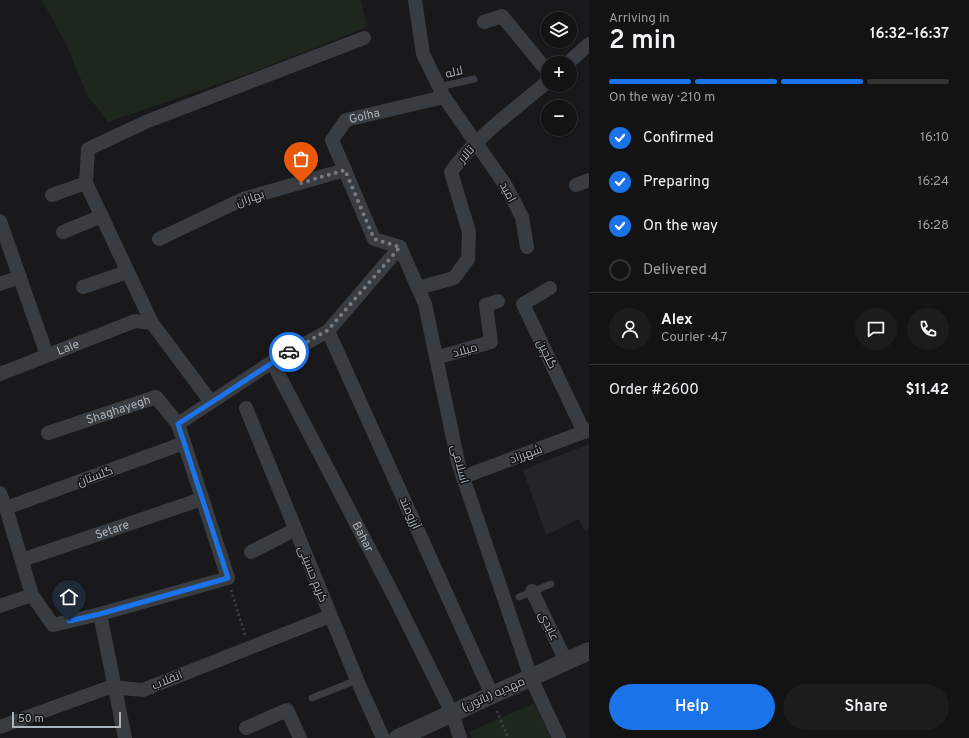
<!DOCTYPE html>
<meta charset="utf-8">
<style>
:root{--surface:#131314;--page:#1c1c1d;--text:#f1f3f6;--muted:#9d9ea0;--line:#323234;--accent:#1a73e8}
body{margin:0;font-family:Overpass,Cairo,sans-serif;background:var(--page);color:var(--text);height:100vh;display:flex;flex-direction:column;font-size:15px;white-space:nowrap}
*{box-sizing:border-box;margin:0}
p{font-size:13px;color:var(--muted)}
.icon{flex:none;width:22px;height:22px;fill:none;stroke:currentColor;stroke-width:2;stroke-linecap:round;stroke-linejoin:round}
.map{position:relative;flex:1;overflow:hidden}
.drawer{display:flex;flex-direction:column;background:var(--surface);width:380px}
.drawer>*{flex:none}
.fabs{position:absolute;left:541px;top:12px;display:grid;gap:8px}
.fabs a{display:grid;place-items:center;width:36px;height:36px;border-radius:50%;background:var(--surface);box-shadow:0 1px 3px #0004,0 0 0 1px var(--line);font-size:20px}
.scale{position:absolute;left:12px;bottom:10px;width:109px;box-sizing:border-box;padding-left:4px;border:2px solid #aab2bb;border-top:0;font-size:11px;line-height:14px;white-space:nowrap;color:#aab2bb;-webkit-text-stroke:3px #141416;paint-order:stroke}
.pin{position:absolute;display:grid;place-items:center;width:34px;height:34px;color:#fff;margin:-41px -17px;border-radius:50% 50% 50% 0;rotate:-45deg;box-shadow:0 0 4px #0007}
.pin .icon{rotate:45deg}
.courier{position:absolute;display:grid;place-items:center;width:40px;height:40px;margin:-20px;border:3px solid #1a73e8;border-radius:50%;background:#fff;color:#222;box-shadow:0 1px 5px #0007}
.headline em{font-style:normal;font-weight:600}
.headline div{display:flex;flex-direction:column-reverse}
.headline{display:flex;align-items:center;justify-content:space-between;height:68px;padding:0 20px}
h1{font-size:26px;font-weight:600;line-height:30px}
.bar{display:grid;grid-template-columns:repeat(4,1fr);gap:6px 4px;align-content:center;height:48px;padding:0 20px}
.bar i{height:5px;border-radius:3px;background:var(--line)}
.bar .on{background:var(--accent)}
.bar p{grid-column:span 4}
.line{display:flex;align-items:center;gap:10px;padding:0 20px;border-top:1px solid var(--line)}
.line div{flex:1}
.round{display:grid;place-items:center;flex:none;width:42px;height:42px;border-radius:21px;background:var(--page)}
ol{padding:0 20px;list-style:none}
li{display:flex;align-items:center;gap:12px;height:44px}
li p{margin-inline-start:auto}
li .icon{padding:4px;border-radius:50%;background:var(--accent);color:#fff;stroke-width:4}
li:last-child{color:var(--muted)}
li i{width:22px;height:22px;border:2px solid var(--line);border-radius:50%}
.button{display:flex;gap:8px;margin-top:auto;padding:8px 20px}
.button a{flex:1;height:46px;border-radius:24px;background:var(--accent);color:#fff;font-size:16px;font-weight:600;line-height:46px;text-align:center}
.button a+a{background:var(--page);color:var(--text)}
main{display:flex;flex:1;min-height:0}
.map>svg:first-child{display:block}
.built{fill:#252528}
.green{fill:#1e271e}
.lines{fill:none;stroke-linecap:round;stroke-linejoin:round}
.path{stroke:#3f4347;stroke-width:2.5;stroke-dasharray:2 3;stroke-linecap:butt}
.service{stroke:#393c40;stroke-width:7}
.minor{stroke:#393c40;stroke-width:14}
.tertiary{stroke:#393c40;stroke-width:18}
.done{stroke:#777c83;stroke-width:4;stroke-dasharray:0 7.2}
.route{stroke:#1a73e8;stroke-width:5}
.labels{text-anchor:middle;stroke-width:3;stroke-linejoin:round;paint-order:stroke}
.street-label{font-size:12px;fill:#aab2bb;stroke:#141416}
</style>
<main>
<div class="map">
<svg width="589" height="738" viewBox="0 0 589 738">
<rect width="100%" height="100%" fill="#19191b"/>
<path class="built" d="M589,444V529L585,531L579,519L546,535L523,470Z"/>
<path class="green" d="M42,0H361L367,27L256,71L108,122L88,96L66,44Z
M534,703L551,738H472L469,732Z"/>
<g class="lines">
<path class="path" d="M231,590L245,635
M497,711L508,738"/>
<path class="service" d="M439,87L474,79
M519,597L551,584
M312,698L357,680"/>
<g class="minor">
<path d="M415,0L423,54L444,97L506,186L522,217L527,247"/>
<path d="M484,22L502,16L548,72"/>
<path d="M568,63L589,44"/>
<path d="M86,183L88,149L148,121L364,38"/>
<path d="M576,185L589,180"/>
<path d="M52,195L86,183L152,323"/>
<path d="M0,221L47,355"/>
<path d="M63,232L102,216"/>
<path d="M159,239L243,199L345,170"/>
<path d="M400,247L425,304L458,462L463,477L531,678L559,738"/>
<path id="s1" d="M400,247L374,239L332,140L346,120L444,97"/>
<path d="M0,284L20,277"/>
<path d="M83,287L127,272"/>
<path d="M418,288L454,278L468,259L469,232L451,172C476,136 515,110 548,81"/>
<path d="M550,288L523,304L584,432"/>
<path d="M328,331L492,695"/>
<path d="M436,358L491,342L486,305L498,301"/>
<path id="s2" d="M272,362L394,596L452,713L460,738"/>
<path id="s3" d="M0,374L135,321L152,323L211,402"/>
<path d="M246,408L357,680L383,738"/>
<path id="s4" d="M48,433L156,397L178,424"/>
<path d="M463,477L589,430"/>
<path d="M0,493L6,508L32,595L53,625L100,614L228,578L178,424L272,362L328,331L400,247"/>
<path d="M6,508L184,443"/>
<path d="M251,552L294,530"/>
<path id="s5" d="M22,560L202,499"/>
<path d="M532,591L566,661"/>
<path d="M0,606L32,595"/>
<path d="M100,614L125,738"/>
<path d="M0,727L110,687L143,690L330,616"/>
<path d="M246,728L287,710L300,738"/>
</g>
<path class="tertiary" d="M398,738L589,651"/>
</g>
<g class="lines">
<path class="done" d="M289,352L328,330L400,247L374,239L345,170L301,183"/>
<path class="route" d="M69,621L100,614L228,578L178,424L289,352"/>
</g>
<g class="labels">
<g class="street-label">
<text transform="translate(454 72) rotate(-13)" y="4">لاله</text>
<text dy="4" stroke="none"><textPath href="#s1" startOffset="178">Golha</textPath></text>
<text transform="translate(466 154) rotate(-48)" y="4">تالار</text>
<text transform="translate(508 192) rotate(61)" y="4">امید</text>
<text transform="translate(250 198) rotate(-19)" y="4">بهاران</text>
<text dy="4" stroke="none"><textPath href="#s3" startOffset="73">Lale</textPath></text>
<text transform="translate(465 350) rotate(-16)" y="4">میلاد</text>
<text transform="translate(547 354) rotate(65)" y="4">گلچین</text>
<text dy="4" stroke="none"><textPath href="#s4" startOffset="74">Shaghayegh</textPath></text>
<text transform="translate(526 454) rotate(-20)" y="4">شهرزاد</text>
<text transform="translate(460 464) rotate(75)" y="4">اسلامی</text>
<text transform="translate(95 476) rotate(-20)" y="4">گلستان</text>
<text transform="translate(410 513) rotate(66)" y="4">آرزومند</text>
<text dy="4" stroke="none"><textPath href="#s5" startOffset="95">Setare</textPath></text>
<text dy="4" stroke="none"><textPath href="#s2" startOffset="197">Bahar</textPath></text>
<text transform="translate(313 574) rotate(68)" y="4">کریم حسینی</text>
<text transform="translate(549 626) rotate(64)" y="4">عابدی</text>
<text transform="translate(167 680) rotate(-22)" y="4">انقلاب</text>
<text transform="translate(493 694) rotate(-24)" y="4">مهدیه (باتون)</text>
</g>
</g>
</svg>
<div class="fabs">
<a><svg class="icon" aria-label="layers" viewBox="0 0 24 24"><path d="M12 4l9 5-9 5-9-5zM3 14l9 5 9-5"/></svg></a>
<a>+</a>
<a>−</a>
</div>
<div class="scale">50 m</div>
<div class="pin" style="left:301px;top:183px;background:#ea580c"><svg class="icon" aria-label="bag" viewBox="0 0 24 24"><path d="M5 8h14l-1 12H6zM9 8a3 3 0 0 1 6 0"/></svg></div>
<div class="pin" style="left:69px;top:621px;background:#1f2937"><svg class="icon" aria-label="home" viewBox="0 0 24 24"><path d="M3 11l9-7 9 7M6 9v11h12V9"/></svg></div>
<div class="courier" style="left:289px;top:352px"><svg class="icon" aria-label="car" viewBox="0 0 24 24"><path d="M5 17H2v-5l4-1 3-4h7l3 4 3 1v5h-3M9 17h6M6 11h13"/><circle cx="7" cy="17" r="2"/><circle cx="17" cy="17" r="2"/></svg></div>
</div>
<section class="drawer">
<div class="headline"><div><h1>2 min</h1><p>Arriving in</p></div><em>16:32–16:37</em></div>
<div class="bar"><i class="on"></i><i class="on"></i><i class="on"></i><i></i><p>On the way · 210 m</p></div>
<ol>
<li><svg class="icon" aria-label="check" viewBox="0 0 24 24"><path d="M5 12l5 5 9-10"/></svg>Confirmed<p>16:10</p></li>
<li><svg class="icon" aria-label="check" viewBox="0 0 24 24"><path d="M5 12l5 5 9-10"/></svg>Preparing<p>16:24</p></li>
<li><svg class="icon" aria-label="check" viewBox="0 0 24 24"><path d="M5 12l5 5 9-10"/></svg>On the way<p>16:28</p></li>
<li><i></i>Delivered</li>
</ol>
<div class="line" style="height:72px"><a class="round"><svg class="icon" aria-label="person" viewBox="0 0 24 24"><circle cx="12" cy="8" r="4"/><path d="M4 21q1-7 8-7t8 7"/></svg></a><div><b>Alex</b><p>Courier · 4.7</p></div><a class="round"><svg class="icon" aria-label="chat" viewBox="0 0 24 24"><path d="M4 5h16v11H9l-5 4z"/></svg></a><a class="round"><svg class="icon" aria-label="phone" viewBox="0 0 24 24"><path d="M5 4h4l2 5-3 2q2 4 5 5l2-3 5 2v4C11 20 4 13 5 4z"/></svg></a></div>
<div class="line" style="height:52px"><div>Order #2600</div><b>$11.42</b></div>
<div class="button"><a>Help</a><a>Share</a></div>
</section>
</main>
